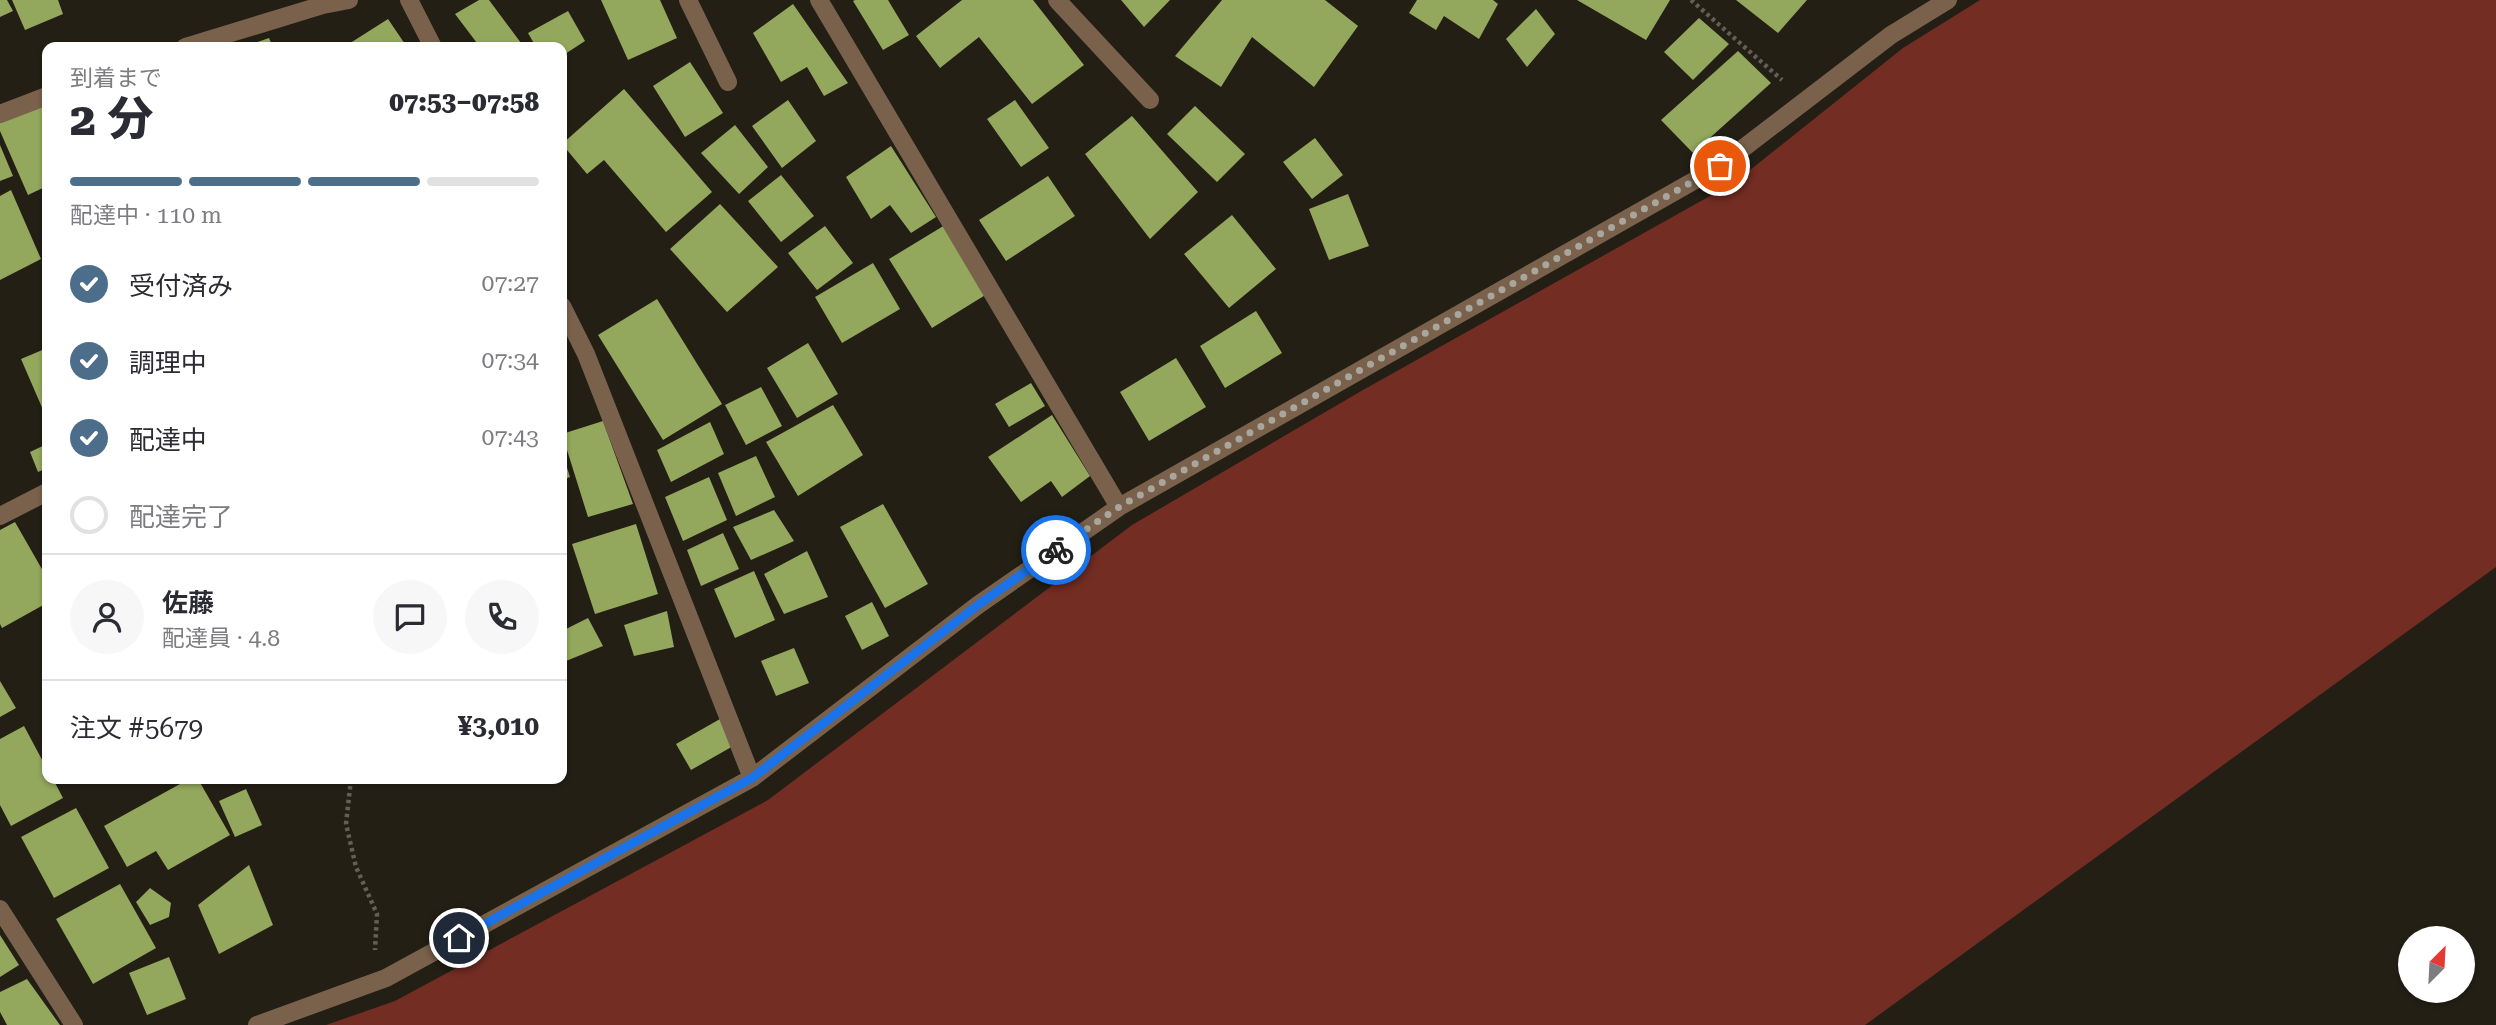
<!DOCTYPE html>
<html lang="ja">
<meta charset="utf-8">
<style>
:root{--surface:#fff;--page:#f7f7f7;--text:#2b2b33;--muted:#7c7c81;--line:#e1e1e2;--accent:#4d6e8b}
body{margin:0;font-family:"Roboto Serif","Noto Sans JP",serif;background:var(--page);color:var(--text);height:100vh;display:flex;flex-direction:column;font-size:26px;white-space:nowrap}
*{box-sizing:border-box;margin:0}
p{font-size:23px;color:var(--muted)}
.icon{flex:none;width:38px;height:38px;fill:none;stroke:currentColor;stroke-width:2;stroke-linecap:round;stroke-linejoin:round}
.map{position:relative;flex:1;overflow:hidden}
.drawer{position:absolute;left:42px;top:42px;width:525px;height:742px;display:flex;flex-direction:column;background:var(--surface);border-radius:14px;box-shadow:0 2px 5px #0004}
.drawer>*{flex:none}
.needle{width:46px;rotate:24deg}
.buttons{position:absolute;left:2398px;top:926px;display:grid;gap:14px}
.buttons a{display:grid;place-items:center;width:77px;height:77px;border-radius:50%;background:var(--surface);box-shadow:0 2px 5px #0004;font-size:35px}
.pin{position:absolute;display:grid;place-items:center;width:60px;height:60px;color:#fff;margin:-30px;border:4px solid #fff;border-radius:50%;box-shadow:0 2px 7px #0007}
.courier{position:absolute;display:grid;place-items:center;width:70px;height:70px;margin:-35px;border:5px solid #1a73e8;border-radius:50%;background:#fff;color:#222;box-shadow:0 2px 9px #0007}
.head em{font-style:normal;font-weight:800}
.head div{display:flex;flex-direction:column-reverse}
.head{display:flex;align-items:center;justify-content:space-between;height:119px;padding:0 28px}
h1{font-size:46px;font-weight:800;line-height:52px}
.bar{display:grid;grid-template-columns:repeat(4,1fr);gap:10px 7px;align-content:center;height:84px;padding:0 28px}
.bar i{height:9px;border-radius:5px;background:var(--line)}
.bar .current{background:var(--accent)}
.bar p{grid-column:span 4}
.line{display:flex;align-items:center;gap:18px;padding:0 28px;border-top:2px solid var(--line)}
.line div{flex:1}
.round{display:grid;place-items:center;flex:none;width:74px;height:74px;border-radius:37px;background:var(--page)}
ol{padding:0 28px;list-style:none}
li{display:flex;align-items:center;gap:21px;height:77px}
li p{margin-inline-start:auto}
li .icon{padding:7px;border-radius:50%;background:var(--accent);color:#fff;stroke-width:4}
li:last-child{color:var(--muted)}
li i{width:38px;height:38px;border:4px solid var(--line);border-radius:50%}
.map>svg:first-child{display:block}
.forest{fill:#742d23}
.building{fill:#93a75d}
.lines{fill:none;stroke-linecap:round;stroke-linejoin:round}
.path{stroke:#625f55;stroke-width:4.5;stroke-dasharray:3.5 3.5;stroke-linecap:butt}
.minor{stroke:#7a614c;stroke-width:18}
.done{stroke:#a9a69e;stroke-width:7;stroke-dasharray:0 12.6}
.route{stroke:#1a73e8;stroke-width:9}
</style>
<div class="map">
<svg width="2496" height="1025" viewBox="0 0 2496 1025">
<rect width="100%" height="100%" fill="#231f15"/>
<path class="forest" d="M1980,0H2496V567L1865,1025H326L395,1001L768,800L1132,525L1363,390L1735,182L1903,48Z"/>
<path class="building" d="M0,0H7L13,11L0,17Z
M12,0H58L63,14L25,30Z
M479,0H489L524,47H480L455,14Z
M601,0H660L677,38L628,60Z
M855,0H888L909,35L883,50L853,1Z
M962,0H1033L1084,65L1032,104L979,37L940,68L916,36Z
M1121,0H1170L1144,27Z
M1222,0H1325L1358,26L1314,87L1252,37L1221,87L1175,56Z
M1417,0H1493L1498,4L1479,39L1444,16L1436,30L1409,13Z
M1577,0H1670L1646,40Z
M1736,0H1807L1778,33Z
M793,4L848,83L824,96L807,67L781,82L753,33Z
M1536,9L1555,34L1527,67L1506,39Z
M568,11L585,41L562,56V47H536L528,33Z
M1699,18L1729,44L1693,80L1664,52Z
M388,19L407,47H344Z
M269,38L273,47H243Z
M1738,51L1771,83L1693,153L1661,120Z
M690,62L723,113L685,137L653,86Z
M624,89L712,192L666,232L604,160L587,174L562,144Z
M788,100L816,141L782,168L752,126Z
M1015,100L1049,148L1021,167L987,119Z
M47,101V186L28,195L0,131V121Z
M1195,106L1245,154L1217,182L1167,134Z
M1132,116L1198,192L1150,239L1085,154Z
M735,125L768,167L739,194L701,153Z
M1315,138L1343,175L1312,199L1283,162Z
M0,145L13,176L0,181Z
M891,146L936,217L911,233L890,205L871,219L846,177Z
M781,175L814,216L781,242L748,201Z
M1048,176L1075,216L1006,261L979,220Z
M11,190L41,259L0,280V196Z
M1348,194L1369,246L1329,260L1309,209Z
M720,204L778,267L727,312L670,249Z
M1232,215L1276,269L1229,308L1184,254Z
M945,225L987,294L932,328L889,259Z
M825,226L853,263L817,290L788,253Z
M873,263L900,309L842,343L815,297Z
M657,299L722,404L663,440L598,335Z
M1256,311L1282,353L1225,388L1200,346Z
M808,343L838,394L797,418L767,368Z
M47,348V419L21,359Z
M1176,358L1206,407L1149,441L1120,392Z
M1031,383L1045,406L1009,427L995,404Z
M761,387L782,426L746,445L725,405Z
M833,405L863,455L798,496L766,442Z
M1052,415L1090,476L1062,497L1051,481L1021,502L988,457Z
M603,421L633,504L588,517L562,434Z
M710,422L724,454L671,482L657,450Z
M47,444V468L38,472L30,452Z
M562,452L570,477L562,480Z
M756,456L775,497L736,516L718,473Z
M709,477L727,520L683,541L665,497Z
M883,504L928,584L885,608L840,527Z
M774,510L794,541L751,560L733,527Z
M15,522L47,578V603L2,628L0,624V530Z
M636,524L658,594L595,614L572,544Z
M723,533L739,569L701,586L687,550Z
M807,551L828,597L784,614L764,574Z
M754,571L775,620L735,638L714,589Z
M872,602L889,636L862,650L845,616Z
M667,611L674,647L634,656L624,625Z
M588,618L603,646L566,661L562,652V631Z
M794,648L809,683L776,696L761,661Z
M0,681L16,708L0,717Z
M720,719L735,745L691,770L676,744Z
M24,726L47,769V779H53L63,798L11,826L0,805V739Z
M189,779H198L230,835L168,870L156,851L127,867L104,826Z
M246,789L262,825L235,837L219,801Z
M76,808L109,868L54,898L21,837Z
M249,865L273,925L219,954L198,905Z
M120,884L156,948L93,984L56,919Z
M150,888L171,903L169,917L150,925L136,902Z
M0,935L19,965L0,977Z
M169,957L186,999L147,1015L129,973Z
M27,979L60,1025H7L0,1012V992Z"/>
<g class="lines">
<path class="path" d="M1691,0L1782,80
M351,779L346,824L356,867L377,914L375,950"/>
<path class="minor" d="M409,0L433,47
M688,0L728,82
M819,0L1119,507
M1057,0L1150,100
M185,47L323,5L349,0
M0,114L47,96
M562,306L586,354L752,778
M0,516L47,492
M0,909L74,1025
M257,1025L386,978L752,778L978,605L1119,507L1720,166L1891,35L1948,0"/>
</g>
<g class="lines">
<path class="done" d="M1056,550L1119,507L1720,166"/>
<path class="route" d="M459,938L752,778L978,605L1056,550"/>
</g>
</svg>
<div class="buttons">
<a><svg class="needle" viewBox="-14 -14 28 28"><path d="M0-13l5 13h-10z" fill="#e53935"/><path d="M0 13l5-13h-10z" fill="#7c7c81"/></svg></a>
</div>
<div class="pin" style="left:1720px;top:166px;background:#ea580c"><svg class="icon" aria-label="bag" viewBox="0 0 24 24"><path d="M5 8h14l-1 12H6zM9 8a3 3 0 0 1 6 0"/></svg></div>
<div class="pin" style="left:459px;top:938px;background:#1f2937"><svg class="icon" aria-label="home" viewBox="0 0 24 24"><path d="M3 11l9-7 9 7M6 9v11h12V9"/></svg></div>
<div class="courier" style="left:1056px;top:550px"><svg class="icon" aria-label="bike" viewBox="0 0 24 24"><circle cx="6" cy="16" r="4"/><circle cx="18" cy="16" r="4"/><path d="M6 16l4-8h5l3 8M10 8l3 8H6M13 5h3"/></svg></div>
<section class="drawer">
<div class="head"><div><h1>2 分</h1><p>到着まで</p></div><em>07:53–07:58</em></div>
<div class="bar"><i class="current"></i><i class="current"></i><i class="current"></i><i></i><p>配達中 · 110 m</p></div>
<ol>
<li><svg class="icon" aria-label="check" viewBox="0 0 24 24"><path d="M5 12l5 5 9-10"/></svg>受付済み<p>07:27</p></li>
<li><svg class="icon" aria-label="check" viewBox="0 0 24 24"><path d="M5 12l5 5 9-10"/></svg>調理中<p>07:34</p></li>
<li><svg class="icon" aria-label="check" viewBox="0 0 24 24"><path d="M5 12l5 5 9-10"/></svg>配達中<p>07:43</p></li>
<li><i></i>配達完了</li>
</ol>
<div class="line" style="height:126px"><a class="round"><svg class="icon" aria-label="person" viewBox="0 0 24 24"><circle cx="12" cy="8" r="4"/><path d="M4 21q1-7 8-7t8 7"/></svg></a><div><b>佐藤</b><p>配達員 · 4.8</p></div><a class="round"><svg class="icon" aria-label="chat" viewBox="0 0 24 24"><path d="M4 5h16v11H9l-5 4z"/></svg></a><a class="round"><svg class="icon" aria-label="phone" viewBox="0 0 24 24"><path d="M5 4h4l2 5-3 2q2 4 5 5l2-3 5 2v4C11 20 4 13 5 4z"/></svg></a></div>
<div class="line" style="height:91px"><div>注文 #5679</div><b>¥3,010</b></div>
</section>
</div>
